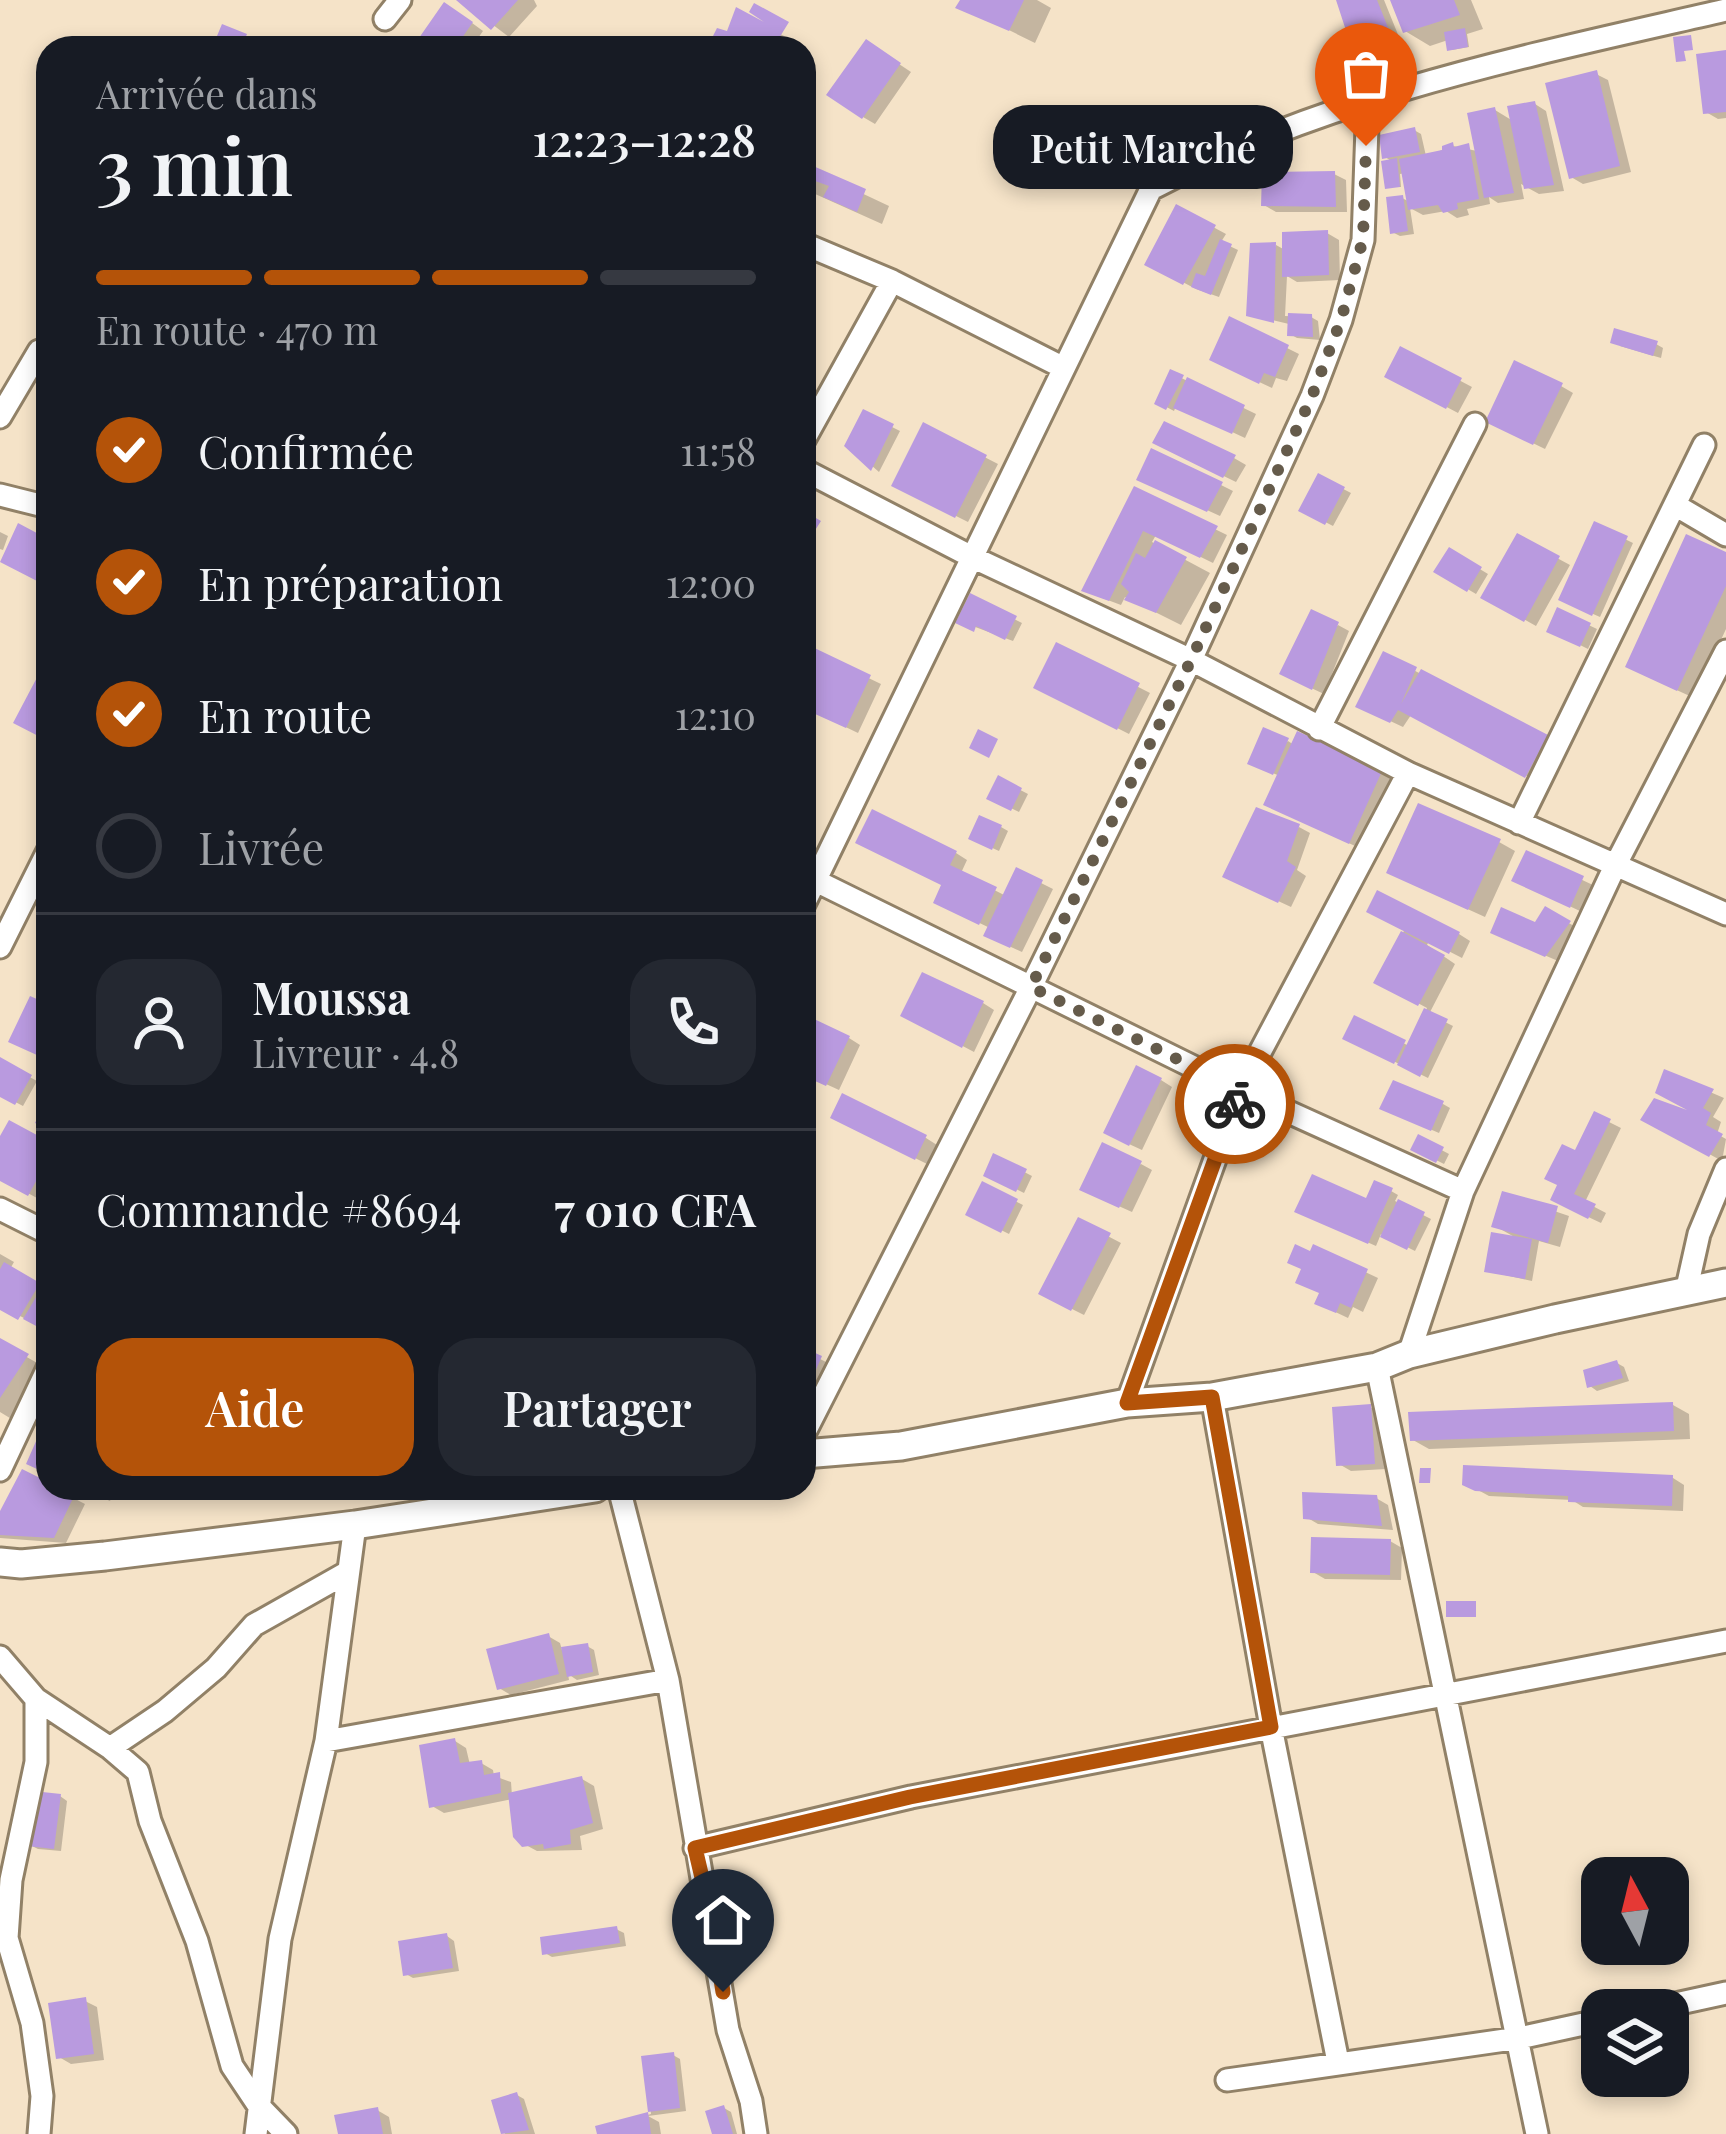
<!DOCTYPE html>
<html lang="fr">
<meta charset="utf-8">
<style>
:root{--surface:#171b24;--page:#242831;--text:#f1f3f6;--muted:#9ea1a6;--line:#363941;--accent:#b45309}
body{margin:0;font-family:"Playfair Display",serif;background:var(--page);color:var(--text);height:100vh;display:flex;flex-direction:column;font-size:45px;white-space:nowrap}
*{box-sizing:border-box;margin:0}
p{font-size:39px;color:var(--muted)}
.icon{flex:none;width:66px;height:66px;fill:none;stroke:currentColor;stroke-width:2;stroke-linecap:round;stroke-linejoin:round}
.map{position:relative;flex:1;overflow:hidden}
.side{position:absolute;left:36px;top:36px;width:780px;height:1464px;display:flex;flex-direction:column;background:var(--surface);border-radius:36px;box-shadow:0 6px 18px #0003}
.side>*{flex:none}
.needle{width:78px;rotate:353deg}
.controls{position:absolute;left:1581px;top:1857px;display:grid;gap:24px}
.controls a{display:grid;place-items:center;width:108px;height:108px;border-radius:24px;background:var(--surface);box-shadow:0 6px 18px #0003;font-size:60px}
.pin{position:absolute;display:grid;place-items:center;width:102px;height:102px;color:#fff;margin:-123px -51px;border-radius:50% 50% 50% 0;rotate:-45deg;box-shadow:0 0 12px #0007}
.pin .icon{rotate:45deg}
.courier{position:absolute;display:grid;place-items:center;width:120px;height:120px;margin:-60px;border:9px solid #b45309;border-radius:50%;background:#fff;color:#222;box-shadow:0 3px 15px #0007}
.bubble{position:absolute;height:84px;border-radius:36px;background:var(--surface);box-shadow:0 6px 18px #0003;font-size:39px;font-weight:600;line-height:84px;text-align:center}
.overview em{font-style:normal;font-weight:600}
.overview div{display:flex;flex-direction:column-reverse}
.overview{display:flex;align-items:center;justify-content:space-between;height:204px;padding:0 60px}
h1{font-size:78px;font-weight:600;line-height:90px}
.bar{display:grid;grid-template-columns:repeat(4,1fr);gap:18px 12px;align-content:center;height:144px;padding:0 60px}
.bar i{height:15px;border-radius:9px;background:var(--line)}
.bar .active{background:var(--accent)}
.bar p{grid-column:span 4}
.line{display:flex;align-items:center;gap:30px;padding:0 60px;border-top:3px solid var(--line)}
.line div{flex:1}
.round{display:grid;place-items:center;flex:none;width:126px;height:126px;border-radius:36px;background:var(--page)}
ol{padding:0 60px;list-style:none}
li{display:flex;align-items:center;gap:36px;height:132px}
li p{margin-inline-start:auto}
li .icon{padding:12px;border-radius:50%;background:var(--accent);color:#fff;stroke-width:4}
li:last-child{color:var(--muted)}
li i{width:66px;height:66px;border:6px solid var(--line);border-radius:50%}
.button{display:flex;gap:24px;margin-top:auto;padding:24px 60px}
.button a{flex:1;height:138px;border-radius:36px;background:var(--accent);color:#fff;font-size:48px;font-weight:600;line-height:138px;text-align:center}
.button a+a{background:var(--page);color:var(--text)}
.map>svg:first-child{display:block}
.shadow{fill:#0003}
.building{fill:#b99adf}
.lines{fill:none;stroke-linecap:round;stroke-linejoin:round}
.minor-casing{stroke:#918167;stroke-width:27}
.tertiary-casing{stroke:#918167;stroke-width:33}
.minor{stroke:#fff;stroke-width:21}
.tertiary{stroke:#fff;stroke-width:27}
.done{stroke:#655b4b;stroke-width:12;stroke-dasharray:0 21.6}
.route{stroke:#b45309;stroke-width:15}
</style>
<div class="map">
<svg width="1726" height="2134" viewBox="0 0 1726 2134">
<rect width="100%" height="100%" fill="#f5e3c8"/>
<path class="shadow" d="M460,0H534L537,6L509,37Z
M964,0H1037L1051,8L1035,43L960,6Z
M1339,0H1384L1401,42L1368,60L1356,53Z
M1393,0H1471L1483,29L1467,34L1469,47L1452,50L1448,40L1430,46L1405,31Z
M457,12L483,31L471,48H416Z
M737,12L792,40L788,48H718L712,45L728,35Z
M878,50L911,72L875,124L863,117Z
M1726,53V118L1718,119L1706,112Z
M1596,74L1608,80L1631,172L1583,184L1571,177Z
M1535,104L1546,111L1564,191L1539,194L1521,184L1524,199L1498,203L1489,197L1490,204L1467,209L1469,215L1457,218L1446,211L1423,215L1410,208L1414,234L1400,236L1392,232L1402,198L1410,202L1405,173L1400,174L1401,187H1388L1393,162L1385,157L1414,130L1421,134L1426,156L1453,146L1477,151L1495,110L1513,121Z
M804,166L889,206L882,224L804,189Z
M1334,174L1346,180L1347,212H1276L1264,205Z
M1178,208L1226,234L1221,242L1238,250L1219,297L1196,289L1148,264Z
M1327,233L1339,240L1340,280L1297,282L1287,276L1285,316L1311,317L1318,321L1320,340L1297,338L1290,334L1289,324L1250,315L1276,245L1285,250Z
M1656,344L1663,348L1661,358L1620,346Z
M1287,348L1299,354L1287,381L1276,378L1272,388L1225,366Z
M1402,350L1472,387L1458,413L1388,376Z
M1171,373L1256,414L1245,438L1176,406L1174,411L1157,402Z
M1561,386L1573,393L1545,449L1500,427Z
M864,413L900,431L879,472L848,445Z
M924,426L998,464L968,522L906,491Z
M1168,449L1234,458L1246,465L1236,482Z
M1320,477L1351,493L1333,526L1302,510Z
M1152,485H1221L1233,491L1220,516Z
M1135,490L1227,535L1213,563L1156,535L1152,542L1210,573L1181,625L1125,597L1121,605L1097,596Z
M1596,525L1633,543L1600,617L1568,603Z
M0,532L8,536L3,550L0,549Z
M1518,537L1570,565L1536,626L1485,597Z
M48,543L45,583L2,560Z
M1450,551L1488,574L1476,594L1437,571Z
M1726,556V629L1694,698L1644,675Z
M971,597L1022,623L1013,641L959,621Z
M1559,611L1597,629L1588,649L1550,630Z
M1338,625L1349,631L1324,694L1294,680Z
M1058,646L1150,693L1129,734L1048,693Z
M804,647L881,684L858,733L804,707Z
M1384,655L1558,744L1538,782L1411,715L1403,727L1371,712Z
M1299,735L1398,781L1366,851L1283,813L1280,776L1258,767L1288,741L1294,745Z
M999,779L1028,794L1019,812L990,798Z
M1001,827L1008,831L999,851L979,842Z
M1299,827L1310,833L1297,870L1306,876L1291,907L1237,882Z
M1499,842L1515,851L1485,917L1406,881Z
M871,849L956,853L967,860L961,873L1006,896L1041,883L1053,889L1022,952L998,941L990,928L948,908L944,884Z
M1527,854L1595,886L1582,912L1527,886Z
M1546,910L1581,930L1558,961L1505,938L1537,925Z
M1405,929L1459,934L1470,941L1462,958L1429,941L1427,945L1455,964L1429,1014L1453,1026L1428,1078L1346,1038L1355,1019L1409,1046L1427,1008L1377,981Z
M983,1003L994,1010L974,1052L904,1015Z
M849,1038L860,1045L839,1090L804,1074V1042Z
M0,1061L37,1081L23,1106L0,1094Z
M1666,1073L1724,1098L1713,1117L1721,1122L1717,1134L1726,1139L1722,1161L1645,1119L1696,1116Z
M1161,1080L1172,1087L1142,1150L1118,1139Z
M1443,1104L1450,1108L1439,1133L1390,1112Z
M1609,1122L1621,1128L1585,1202L1606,1213L1601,1223L1565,1206L1561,1185L1576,1154Z
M845,1123L926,1138L937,1145L927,1164Z
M1419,1138L1449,1154L1444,1164L1414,1149Z
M0,1142L48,1145V1204L0,1178Z
M995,1157L1032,1176L1024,1193L987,1174Z
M1141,1164L1152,1170L1132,1212L1094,1195Z
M984,1185L1023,1205L1009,1234L969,1214Z
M1391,1191L1398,1195L1395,1201L1431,1219L1415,1251L1381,1234L1376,1246L1310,1217Z
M1504,1194L1569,1216L1560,1247L1539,1241L1532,1281L1487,1271L1518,1239L1495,1226Z
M1079,1221L1121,1243L1084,1315L1054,1300Z
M1314,1248L1378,1278L1363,1312L1353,1307L1348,1318L1329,1309L1311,1255Z
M0,1254L14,1262L10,1269L44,1289L48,1283L46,1329L0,1306Z
M0,1342L48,1369L18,1423L0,1412Z
M804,1351L832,1365L819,1394L804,1387Z
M1617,1363L1624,1367L1629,1381L1597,1391L1590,1386Z
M1673,1405L1689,1414L1690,1439L1429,1449L1413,1440Z
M1370,1407L1382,1414L1386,1469L1351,1471L1339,1464Z
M1673,1478L1684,1485L1683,1511L1583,1507L1572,1500L1489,1496L1465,1483Z
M48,1485L85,1504L66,1543L0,1538V1517Z
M79,1488H116L110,1501Z
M1376,1498L1388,1505L1393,1530L1318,1524L1306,1517Z
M1390,1541L1402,1548L1401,1580L1325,1579L1313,1572Z
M548,1636L560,1643L562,1650L587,1646L594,1650L599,1675L577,1680L568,1674L569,1680L511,1695L499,1688Z
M455,1741L466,1748L470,1765L481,1763L493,1770L494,1776L511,1782L512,1796L582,1779L594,1786L603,1829L580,1836L582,1850L537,1851L524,1844L512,1799L444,1813L432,1806Z
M60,1796L67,1801L61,1851L38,1849L30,1845Z
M616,1929L624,1933L626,1946L552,1957L545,1953Z
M447,1936L454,1941L459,1971L413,1978L406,1974Z
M85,2001L97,2007L104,2060L71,2064L59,2057Z
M673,2055L680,2059L686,2111L648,2116L659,2122L661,2134H600L599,2128L651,2114L645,2058Z
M517,2095L524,2099L535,2134H505L494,2102Z
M724,2108L731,2112L737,2134H715Z
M377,2110L389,2117L392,2134H341Z"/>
<path class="building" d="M456,0H518L491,30Z
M960,0H1024L1009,31L955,8Z
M1336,0H1377L1391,35L1354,55Z
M1390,0H1454L1460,15L1403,33Z
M444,2L473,22L455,48H412Z
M754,3L789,22L773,48L708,46L717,28L727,31L736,7L764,22L749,12Z
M222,24L247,34L241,48H212Z
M1465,28L1468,47L1447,51L1444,32Z
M1691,35L1693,50L1684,51L1686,61L1676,62L1673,37Z
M866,39L901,63L862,119L826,95Z
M1726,50V112L1703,114L1696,54Z
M1597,70L1620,166L1569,179L1545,83Z
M1535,101L1554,185L1524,189L1507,106Z
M1495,107L1514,193L1484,198L1467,113Z
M1415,127L1420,152L1382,159L1379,135Z
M1453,142L1454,147L1469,143L1479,199L1457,203L1458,209L1443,213L1438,205L1408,210L1399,159L1442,150V146Z
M1397,158L1400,187L1385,189L1381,161Z
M804,162L866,189L857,212L823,197L829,186L815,181L808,192L804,190Z
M1335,171L1336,207L1261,206L1262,172Z
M1403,195L1408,231L1390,234L1386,197Z
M1176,204L1216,225L1183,285L1144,265Z
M1328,230L1329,275L1282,277V232Z
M1220,239L1232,244L1211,295L1191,287L1196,273L1205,276Z
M1276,242L1274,323L1246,316L1250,243Z
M1288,313L1312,314L1313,337L1287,336Z
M1229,316L1289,345L1275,377L1264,373L1259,384L1209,360Z
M1614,328L1658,341L1653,356L1610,343Z
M1400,346L1462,378L1446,409L1384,377Z
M1514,360L1563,383L1533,445L1485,422Z
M1170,369L1184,375L1166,410L1154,404Z
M1187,377L1245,405L1232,434L1173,408Z
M863,409L894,424L871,471L844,446Z
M1164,421L1236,455L1223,478L1152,443Z
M923,422L987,455L955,518L891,486Z
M1151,448L1223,482L1207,512L1136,480Z
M1318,473L1345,487L1325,525L1298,511Z
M1134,486L1218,526L1200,558L1143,531L1109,601L1081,591Z
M804,511L821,521L814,532L804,526Z
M1594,521L1628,536L1592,616L1558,600Z
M18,523L48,539V560L37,581L0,562Z
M1517,533L1560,556L1524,622L1480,598Z
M1686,534L1726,552V586L1677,691L1625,667Z
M1155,540L1187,557L1156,613L1124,600L1129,592L1121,584L1136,553L1145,558Z
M1449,547L1482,567L1467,592L1433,572Z
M970,593L1017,616L1005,640L976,626L974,632L955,623Z
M1557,607L1591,623L1580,647L1546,632Z
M1311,609L1339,622L1312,690L1279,674Z
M1056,642L1140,683L1117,730L1033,688Z
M804,643L871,675L846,728L804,709Z
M1383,651L1417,667L1401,704L1421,669L1548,735L1525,778L1398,710L1390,723L1355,707Z
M42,668L48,671V741L13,723Z
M1263,727L1289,738L1273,775L1247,764Z
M978,729L998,739L989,758L969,748Z
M1297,731L1383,769L1349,844L1263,805Z
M998,775L1022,788L1011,811L986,799Z
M1418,803L1501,839L1468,910L1386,873Z
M1256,807L1300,824L1287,861L1296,867L1278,903L1222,877Z
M872,809L957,851L950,865L997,887L979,925L933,903L941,885L855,843Z
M979,815L1002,825L992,850L968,839Z
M1526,850L1584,876L1570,908L1511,881Z
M1016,867L1043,880L1010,948L983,936Z
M1377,890L1460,932L1449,954L1366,912Z
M1545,906L1571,921L1545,957L1490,933L1501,907L1535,922Z
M1401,931L1445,955L1418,1006L1373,983Z
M922,972L984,1001L962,1048L900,1016Z
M30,996L48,1004V1060L8,1042Z
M1424,1008L1448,1019L1420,1077L1397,1065Z
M1354,1015L1406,1040L1394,1064L1342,1039Z
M812,1018L850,1036L826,1086L804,1076V1035Z
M0,1057L32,1075L15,1105L0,1097Z
M1136,1065L1162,1078L1129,1146L1103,1133Z
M1664,1069L1714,1089L1703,1108L1711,1113L1706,1125L1723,1134L1709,1157L1640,1120L1654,1098L1687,1110L1655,1093Z
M1393,1080L1444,1101L1431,1131L1379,1109Z
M842,1093L927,1135L915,1160L830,1118Z
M48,1096V1129L35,1123Z
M1594,1111L1611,1119L1574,1194L1596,1204L1588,1219L1550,1200L1557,1185L1544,1179L1562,1144L1575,1150Z
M9,1120L48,1141V1159L28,1196L0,1181V1136Z
M1418,1134L1444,1147L1436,1163L1410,1150Z
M1102,1142L1142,1161L1119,1208L1079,1190Z
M993,1153L1027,1169L1016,1192L983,1176Z
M1312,1174L1366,1198L1374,1180L1393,1188L1368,1244L1294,1212Z
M982,1181L1018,1199L1001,1233L965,1215Z
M1502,1191L1558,1206L1548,1243L1491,1227Z
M1398,1199L1425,1212L1407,1250L1380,1237Z
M1078,1217L1111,1233L1071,1311L1038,1294Z
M1491,1232L1532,1239L1525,1279L1484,1272Z
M1295,1244L1310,1251L1313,1244L1368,1269L1351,1308L1340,1303L1336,1313L1314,1304L1319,1293L1295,1283L1301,1269L1287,1263Z
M4,1262L40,1283L18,1320L0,1310V1269Z
M48,1277V1310L38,1327L23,1319Z
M0,1338L29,1354L0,1398Z
M804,1348L822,1356L804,1397Z
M1617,1360L1623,1378L1587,1388L1583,1370Z
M1673,1402L1674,1431L1410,1441L1408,1412Z
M1371,1404L1375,1464L1336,1466L1332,1407Z
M48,1414V1474L26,1464Z
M1463,1465L1673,1475L1672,1506L1568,1502V1496L1475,1491L1462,1485Z
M1420,1468H1431L1430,1483H1419Z
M22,1469L48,1482V1488H61L75,1494L54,1538L0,1535V1511Z
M1302,1492L1377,1495L1382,1526L1303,1519Z
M1311,1537L1391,1539L1390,1575L1310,1573Z
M1446,1601H1476V1617H1446Z
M549,1633L559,1674L497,1690L486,1649Z
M588,1643L593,1672L567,1677L561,1647Z
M455,1738L460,1763L482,1760L484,1775L500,1772L501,1793L429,1808L419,1745Z
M582,1776L593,1823L570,1830L571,1844L544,1849L543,1844L522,1847L513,1837L508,1793Z
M33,1791L61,1794L54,1849L27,1846Z
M617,1926L620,1943L542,1955L540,1937Z
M447,1933L453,1968L403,1976L398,1941Z
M86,1997L94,2054L56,2059L48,2003Z
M674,2052L680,2108L648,2112L641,2056Z
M517,2092L529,2130L501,2134L491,2100Z
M724,2105L733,2134H712L705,2111Z
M378,2107L383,2134H338L334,2115Z
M648,2112L651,2134H597L595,2126Z"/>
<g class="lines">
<g class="minor-casing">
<path id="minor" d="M385,19L400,0
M804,244L892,281L1062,367
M0,417L39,351
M804,440L892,281
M804,470L972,557L1191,660L1408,773L1726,914
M0,495L48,507
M1675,505L1726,535
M1319,729L1475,424
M1519,823L1704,445
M804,875L1240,1090L1463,1191
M804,904L1151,189C1329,95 1531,55 1726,10
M0,947L48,851
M0,1209L48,1233
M1686,1292L1699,1234L1726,1169
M1409,1354L1463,1191L1615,866L1726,651
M1377,1367L1537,2134
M1212,1397L1271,1727L1338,2062
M1127,1403L1240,1090L1408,773
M804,1434L1031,987L1191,660L1312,396L1341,320L1363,240L1368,99
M0,1470L48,1368
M619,1488L668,1680L728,2030L751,2101L756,2134
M0,1657L36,1699L110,1748L138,1772L150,1821L197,1941L232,2066L258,2105L286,2134
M36,1699V1762L11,1880L7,1938L32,2023L42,2096L39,2134
M326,1741L668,1680
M110,1748L165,1711L216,1668L254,1625L348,1572
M695,1848L911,1797L1726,1641
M1648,2010L1726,1993
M1227,2080L1519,2038L1602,2020
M256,2134L280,1939L326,1741L355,1525"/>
</g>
<g class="tertiary-casing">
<path id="tertiary" d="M804,1454L901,1446L1127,1403L1212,1397L1377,1367L1409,1354L1555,1319L1726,1283
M0,1562L21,1564L105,1556L355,1525L595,1488"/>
</g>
<use href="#minor" class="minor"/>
<use href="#tertiary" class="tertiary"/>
</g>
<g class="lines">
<path class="done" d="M1235,1104L1240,1090L1031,987L1191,660L1312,396L1341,320L1363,239L1366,146"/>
<path class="route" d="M723,1992L711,1916L695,1848L910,1797L1271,1727L1212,1397L1127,1403L1235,1104"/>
</g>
</svg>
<div class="controls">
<a><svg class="needle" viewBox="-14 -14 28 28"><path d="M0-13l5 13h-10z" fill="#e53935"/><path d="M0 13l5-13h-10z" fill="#9ea1a6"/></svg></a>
<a><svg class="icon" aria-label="layers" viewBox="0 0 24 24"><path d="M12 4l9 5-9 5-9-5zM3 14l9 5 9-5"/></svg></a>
</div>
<div class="pin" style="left:1366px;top:146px;background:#ea580c"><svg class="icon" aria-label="bag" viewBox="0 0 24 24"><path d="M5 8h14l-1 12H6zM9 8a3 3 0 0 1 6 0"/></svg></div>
<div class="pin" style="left:723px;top:1992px;background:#1f2937"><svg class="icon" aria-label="home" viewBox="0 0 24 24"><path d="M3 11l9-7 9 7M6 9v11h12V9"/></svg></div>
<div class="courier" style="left:1235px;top:1104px"><svg class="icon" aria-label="bike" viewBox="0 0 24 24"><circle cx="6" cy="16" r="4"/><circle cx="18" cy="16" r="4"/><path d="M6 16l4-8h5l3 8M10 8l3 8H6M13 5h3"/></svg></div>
<div class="bubble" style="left:993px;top:105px;width:300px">Petit Marché</div>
<section class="side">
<div class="overview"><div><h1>3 min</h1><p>Arrivée dans</p></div><em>12:23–12:28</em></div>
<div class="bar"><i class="active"></i><i class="active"></i><i class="active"></i><i></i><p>En route · 470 m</p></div>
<ol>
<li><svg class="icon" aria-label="check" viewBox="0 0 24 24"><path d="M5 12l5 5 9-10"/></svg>Confirmée<p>11:58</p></li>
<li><svg class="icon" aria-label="check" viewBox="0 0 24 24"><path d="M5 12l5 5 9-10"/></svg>En préparation<p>12:00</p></li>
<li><svg class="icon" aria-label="check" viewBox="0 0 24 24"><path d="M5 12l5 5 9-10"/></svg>En route<p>12:10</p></li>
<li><i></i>Livrée</li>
</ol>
<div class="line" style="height:216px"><a class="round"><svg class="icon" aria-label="person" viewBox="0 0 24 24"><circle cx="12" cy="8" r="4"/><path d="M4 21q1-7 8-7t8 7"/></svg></a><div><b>Moussa</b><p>Livreur · 4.8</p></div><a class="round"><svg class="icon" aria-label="phone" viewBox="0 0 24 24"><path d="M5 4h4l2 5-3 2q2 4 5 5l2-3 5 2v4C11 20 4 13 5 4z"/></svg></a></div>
<div class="line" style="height:156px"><div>Commande #8694</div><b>7 010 CFA</b></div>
<div class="button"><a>Aide</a><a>Partager</a></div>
</section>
</div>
